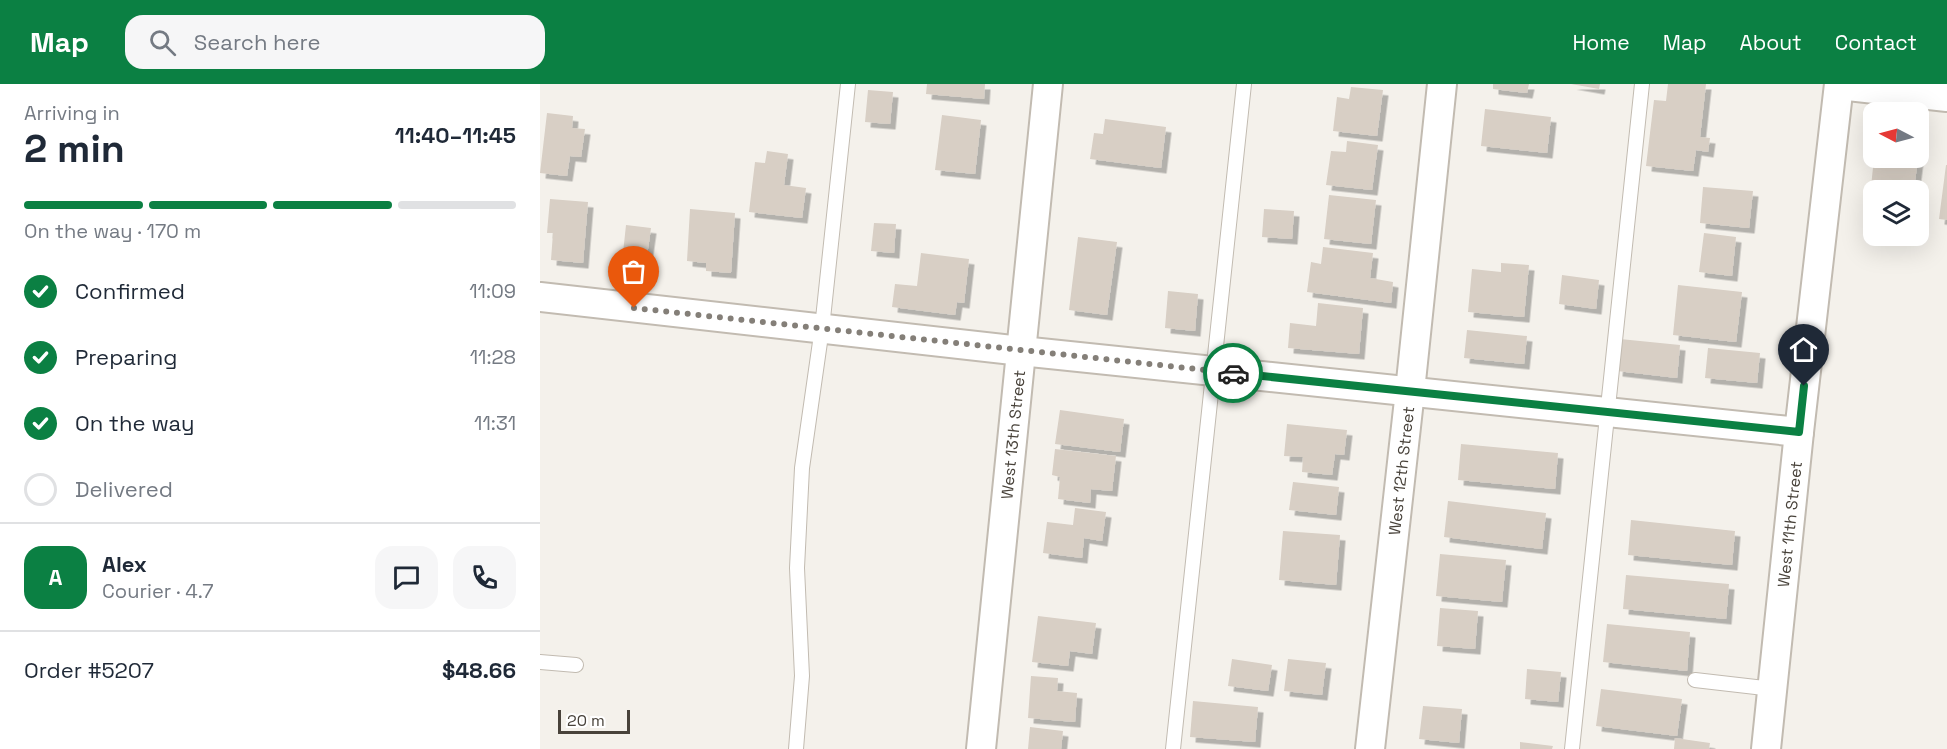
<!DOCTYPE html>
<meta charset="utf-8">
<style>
:root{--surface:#fff;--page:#f6f6f7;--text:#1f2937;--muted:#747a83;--line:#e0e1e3;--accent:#0b8043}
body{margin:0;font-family:"Space Grotesk",sans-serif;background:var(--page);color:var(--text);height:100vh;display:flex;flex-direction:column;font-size:22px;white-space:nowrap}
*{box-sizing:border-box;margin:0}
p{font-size:20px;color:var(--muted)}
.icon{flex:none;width:33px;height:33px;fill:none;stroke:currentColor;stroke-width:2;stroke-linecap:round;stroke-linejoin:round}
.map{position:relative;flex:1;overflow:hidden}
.side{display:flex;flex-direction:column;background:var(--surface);width:540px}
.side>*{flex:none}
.needle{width:39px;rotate:276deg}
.fabs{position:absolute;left:1323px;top:18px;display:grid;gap:12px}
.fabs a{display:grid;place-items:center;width:66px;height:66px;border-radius:12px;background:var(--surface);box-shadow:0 6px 24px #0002;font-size:30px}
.scale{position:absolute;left:18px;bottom:15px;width:72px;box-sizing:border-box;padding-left:6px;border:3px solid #48423a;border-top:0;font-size:16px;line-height:21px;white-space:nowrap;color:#48423a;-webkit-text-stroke:4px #fff;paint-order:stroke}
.pin{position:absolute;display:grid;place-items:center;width:51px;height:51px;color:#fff;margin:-62px -26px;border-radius:50% 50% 50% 0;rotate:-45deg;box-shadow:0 0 6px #0007}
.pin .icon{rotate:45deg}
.courier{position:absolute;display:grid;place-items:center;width:60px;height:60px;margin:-30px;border:4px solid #0b8043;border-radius:50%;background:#fff;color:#222;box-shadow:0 2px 8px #0007}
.headline em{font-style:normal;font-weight:700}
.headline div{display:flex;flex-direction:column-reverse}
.headline{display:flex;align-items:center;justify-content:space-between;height:102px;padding:0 24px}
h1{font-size:39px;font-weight:700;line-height:45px}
.bar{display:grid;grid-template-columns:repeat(4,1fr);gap:9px 6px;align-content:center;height:72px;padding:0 24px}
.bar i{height:8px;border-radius:4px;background:var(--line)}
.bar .selected{background:var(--accent)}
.bar p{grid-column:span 4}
.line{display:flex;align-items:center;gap:15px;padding:0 24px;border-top:2px solid var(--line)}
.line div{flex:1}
.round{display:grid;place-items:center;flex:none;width:63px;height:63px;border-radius:18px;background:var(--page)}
ol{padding:0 24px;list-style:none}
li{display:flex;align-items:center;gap:18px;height:66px}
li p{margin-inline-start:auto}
li .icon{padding:6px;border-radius:50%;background:var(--accent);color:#fff;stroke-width:4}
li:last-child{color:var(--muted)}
li i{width:33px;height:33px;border:3px solid var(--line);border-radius:50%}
header{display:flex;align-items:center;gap:36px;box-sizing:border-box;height:84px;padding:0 30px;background:var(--accent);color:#fff}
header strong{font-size:28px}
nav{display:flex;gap:33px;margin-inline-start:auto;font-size:21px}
.search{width:420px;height:54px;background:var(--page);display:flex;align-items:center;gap:15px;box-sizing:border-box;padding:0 21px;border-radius:18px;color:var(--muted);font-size:22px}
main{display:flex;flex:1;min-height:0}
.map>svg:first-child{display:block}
.building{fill:#d8cfc5;filter:url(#shadow)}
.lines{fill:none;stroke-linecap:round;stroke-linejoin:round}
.service-casing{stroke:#c2bbb1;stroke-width:16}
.minor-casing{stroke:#c2bbb1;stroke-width:32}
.service{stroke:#fff;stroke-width:14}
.minor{stroke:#fff;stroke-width:28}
.done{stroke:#847f78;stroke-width:6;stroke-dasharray:0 10.8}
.route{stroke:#0b8043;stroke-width:8}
.labels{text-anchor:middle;stroke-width:6;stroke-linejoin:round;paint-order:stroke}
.street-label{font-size:16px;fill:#48423a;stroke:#fff}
</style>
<header>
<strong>Map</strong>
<div class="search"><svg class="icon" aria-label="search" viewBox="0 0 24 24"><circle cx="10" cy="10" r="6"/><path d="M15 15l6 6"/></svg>Search here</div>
<nav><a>Home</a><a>Map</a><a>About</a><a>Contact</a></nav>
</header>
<main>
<section class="side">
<div class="headline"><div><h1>2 min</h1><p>Arriving in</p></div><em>11:40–11:45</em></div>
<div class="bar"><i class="selected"></i><i class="selected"></i><i class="selected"></i><i></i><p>On the way · 170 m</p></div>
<ol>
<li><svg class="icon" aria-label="check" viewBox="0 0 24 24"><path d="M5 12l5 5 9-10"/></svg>Confirmed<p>11:09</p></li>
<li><svg class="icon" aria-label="check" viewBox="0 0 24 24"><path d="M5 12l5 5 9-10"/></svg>Preparing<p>11:28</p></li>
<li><svg class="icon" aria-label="check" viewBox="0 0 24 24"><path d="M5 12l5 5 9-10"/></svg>On the way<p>11:31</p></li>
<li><i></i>Delivered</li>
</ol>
<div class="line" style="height:108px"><b class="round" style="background:var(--accent);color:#fff">A</b><div><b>Alex</b><p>Courier · 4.7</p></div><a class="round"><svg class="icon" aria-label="chat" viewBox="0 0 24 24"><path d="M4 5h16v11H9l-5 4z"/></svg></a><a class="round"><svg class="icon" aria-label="phone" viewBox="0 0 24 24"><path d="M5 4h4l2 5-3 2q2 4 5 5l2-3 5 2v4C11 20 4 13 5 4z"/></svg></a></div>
<div class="line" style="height:78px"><div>Order #5207</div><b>$48.66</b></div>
</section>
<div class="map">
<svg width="1407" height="665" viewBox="0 0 1407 665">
<defs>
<filter id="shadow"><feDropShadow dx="5.5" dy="5.5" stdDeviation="0" flood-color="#0004"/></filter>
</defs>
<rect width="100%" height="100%" fill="#f4f1eb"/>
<path class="building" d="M387,0H445L444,15L386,10Z
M953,0H989L987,9L953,5Z
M1031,0H1060L1059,5Z
M1128,0H1166L1160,53L1170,54L1168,68L1156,66L1153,87L1106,82L1114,16L1126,17Z
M811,3L843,6L837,52L793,47L797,13L809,15Z
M328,6L353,8L350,40L325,38Z
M945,25L1011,33L1007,69L941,62Z
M7,29L33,32L32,44L45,45L41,73L30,72L27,92L0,89Z
M402,31L441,36L435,90L395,86Z
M565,35L626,43L621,84L550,75L554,49L563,50Z
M807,57L838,61L832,106L786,101L791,67L806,68Z
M227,67L248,70L244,101L266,104L262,134L209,128L215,78L225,79Z
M1334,74H1378L1374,106H1334V123L1329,122Z
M1406,81H1407V136L1399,135Z
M1163,103L1213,107L1209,144L1160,139Z
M789,111L836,116L831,160L784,155Z
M10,115L48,118L43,179L11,176L13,149H7Z
M150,125L195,129L191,189L166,187V179L147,177Z
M724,125L754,127L752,155L722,153Z
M334,139L356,140L354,169L331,167Z
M86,141L111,144L107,172L83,169Z
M1164,149L1196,153L1192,192L1159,188Z
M538,153L577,158L567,231L529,226Z
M783,163L833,169L830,194L853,198L851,219L767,208L771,178L781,180Z
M381,169L429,175L424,219L417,218L415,231L352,223L355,200L377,202Z
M961,179L989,181L984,233L928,228L932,185L961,188Z
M1022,191L1059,196L1056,225L1019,220Z
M1138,201L1202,208L1196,258L1133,251Z
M628,207L658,210L655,247L625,244Z
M778,219L823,224L819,270L748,264L750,239L776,242Z
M927,246L987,252L984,280L924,274Z
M1080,255L1140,261L1137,294L1077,287Z
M1168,264L1220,269L1217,299L1165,294Z
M520,326L584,335L580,368L515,360Z
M747,340L807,346L804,371L795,370L792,391L762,388L763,373L744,372Z
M921,360L1018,369L1015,405L918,396Z
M515,365L576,372L572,407L551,405L550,419L518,415L520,393L512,391Z
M753,398L799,403L796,431L749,426Z
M908,417L1006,429L1002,465L904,453Z
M535,424L566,428L562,457L544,454L542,474L503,469L507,438L533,441Z
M1091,436L1195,447L1192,481L1088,471Z
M743,447L800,451L796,501L739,496Z
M900,470L966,476L962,518L896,512Z
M1086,491L1189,500L1186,535L1083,525Z
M900,524L938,527L935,565L897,562Z
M498,532L556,539L552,570L530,567L528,582L492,578Z
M1067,540L1150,548L1147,587L1063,578Z
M692,575L732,581L728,607L688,602Z
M748,575L786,579L782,611L744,607Z
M987,585L1021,588L1018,618L985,615Z
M491,592L518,594L517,607L537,609L535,638L488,634Z
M1061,605L1142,615L1137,652L1056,642Z
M653,617L718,623L715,658L650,653Z
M883,622L922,625L919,659L879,655Z
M490,643L523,647L521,665H488Z
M1135,654L1170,659L1169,665H1134Z
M980,658L1013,662L1012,665H980Z"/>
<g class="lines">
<g class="service-casing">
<path id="service" d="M0,578L36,581
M1155,596L1233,605
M256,665L262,592L257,484L262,384L282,244L308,0
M633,665L704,0
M1032,665L1102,0"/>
</g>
<g class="minor-casing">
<g id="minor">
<path d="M1299,1L1407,13"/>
<path d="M0,213L481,267L1259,348"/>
<path id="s1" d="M441,665L508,0"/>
<path id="s2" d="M830,665L870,307L902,0"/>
<path id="s3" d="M1226,665L1259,348L1299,0"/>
</g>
</g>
<use href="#service" class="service"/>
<use href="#minor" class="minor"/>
</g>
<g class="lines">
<path class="done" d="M94,224L693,289"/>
<path class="route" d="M693,289L1259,348L1264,302"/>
</g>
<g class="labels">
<g class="street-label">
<text dy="6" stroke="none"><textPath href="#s1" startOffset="316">West 13th Street</textPath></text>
<text dy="6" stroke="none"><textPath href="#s2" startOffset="280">West 12th Street</textPath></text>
<text dy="6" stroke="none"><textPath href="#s3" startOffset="226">West 11th Street</textPath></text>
</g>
</g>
</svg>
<div class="fabs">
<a><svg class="needle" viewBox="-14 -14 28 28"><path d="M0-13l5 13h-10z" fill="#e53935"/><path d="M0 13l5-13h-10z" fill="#747a83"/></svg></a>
<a><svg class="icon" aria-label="layers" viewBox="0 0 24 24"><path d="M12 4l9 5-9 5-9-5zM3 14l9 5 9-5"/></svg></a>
</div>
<div class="scale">20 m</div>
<div class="pin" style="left:94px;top:224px;background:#ea580c"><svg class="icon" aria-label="bag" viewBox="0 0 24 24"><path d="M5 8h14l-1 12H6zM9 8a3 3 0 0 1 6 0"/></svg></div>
<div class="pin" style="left:1264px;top:302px;background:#1f2937"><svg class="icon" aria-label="home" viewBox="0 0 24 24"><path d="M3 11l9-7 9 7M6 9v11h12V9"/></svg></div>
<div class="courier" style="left:693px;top:289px"><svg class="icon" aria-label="car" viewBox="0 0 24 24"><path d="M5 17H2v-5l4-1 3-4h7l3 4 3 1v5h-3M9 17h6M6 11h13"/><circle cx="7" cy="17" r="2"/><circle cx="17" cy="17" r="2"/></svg></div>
</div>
</main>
